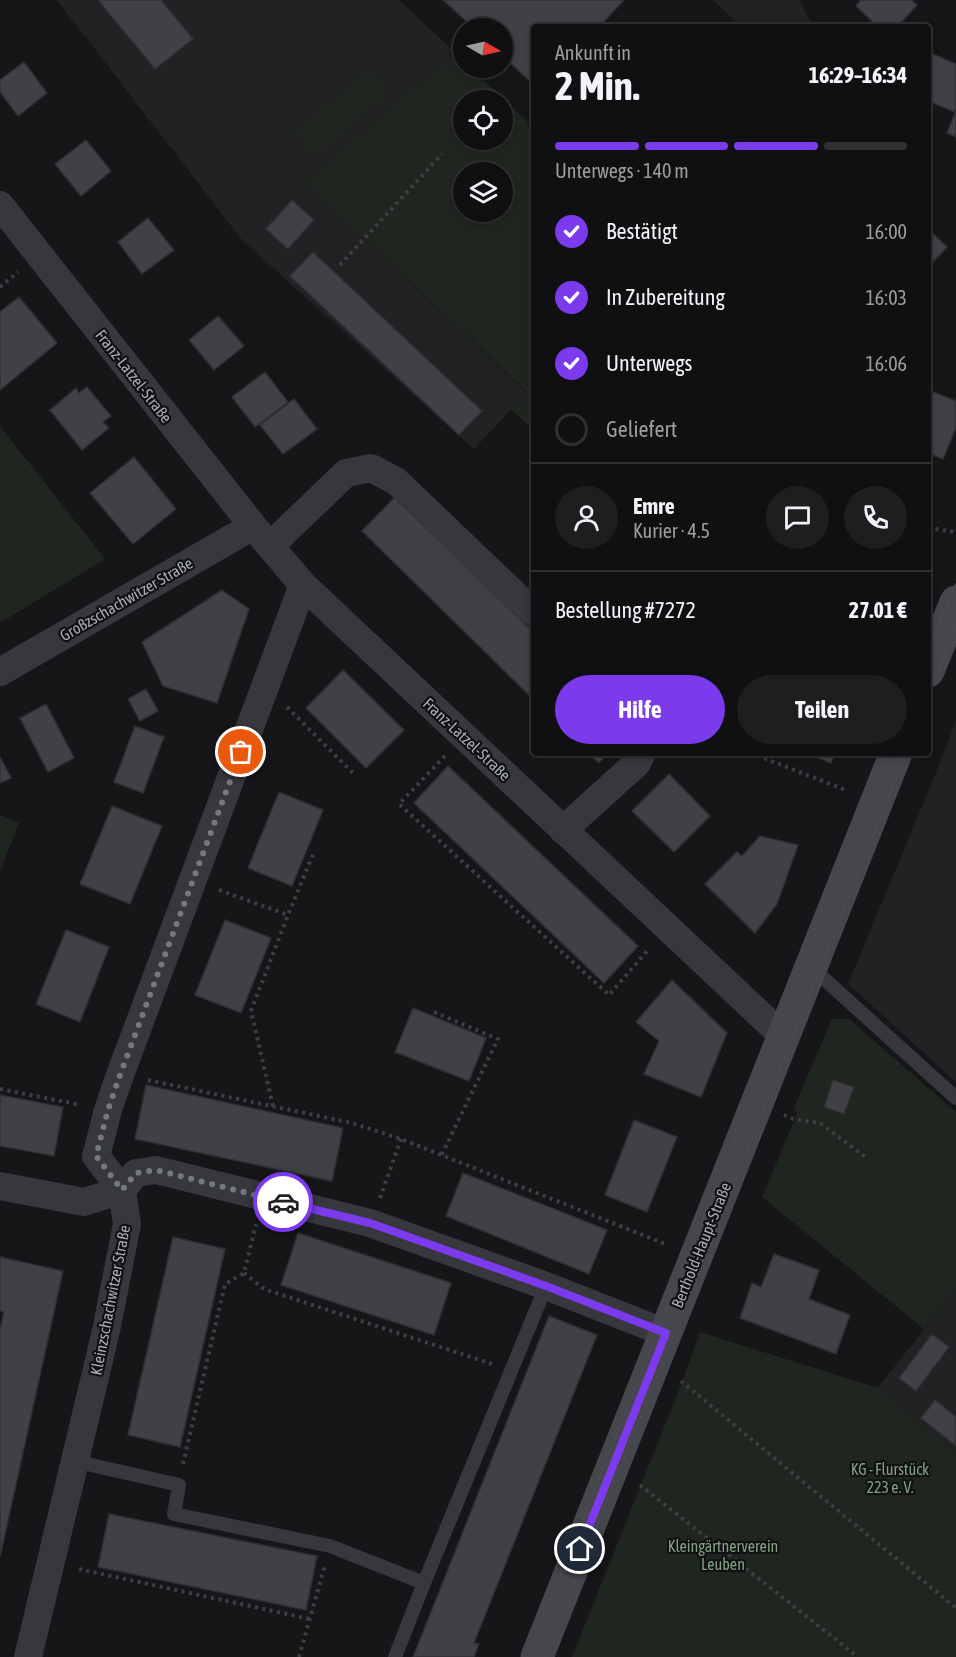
<!DOCTYPE html>
<html lang="de">
<meta charset="utf-8">
<style>
:root{--surface:#101012;--page:#1e1e20;--text:#f1f3f6;--muted:#9c9d9f;--line:#303032;--accent:#7c3aed}
body{margin:0;font-family:"Asap Condensed",sans-serif;background:var(--page);color:var(--text);height:100vh;display:flex;flex-direction:column;font-size:22px;white-space:nowrap}
*{box-sizing:border-box;margin:0}
p{font-size:20px;color:var(--muted)}
.icon{flex:none;width:33px;height:33px;fill:none;stroke:currentColor;stroke-width:2;stroke-linecap:round;stroke-linejoin:round}
.map{position:relative;flex:1;overflow:hidden}
.details{position:absolute;left:531px;top:24px;width:400px;height:732px;display:flex;flex-direction:column;background:var(--surface);border-radius:6px;box-shadow:0 3px 9px #0003,0 0 0 2px var(--line)}
.details>*{flex:none}
.needle{width:39px;rotate:99deg}
.controls{position:absolute;left:453px;top:18px;display:grid;gap:12px}
.controls a{display:grid;place-items:center;width:60px;height:60px;border-radius:50%;background:var(--surface);box-shadow:0 3px 9px #0003,0 0 0 2px var(--line);font-size:30px}
.pin{position:absolute;display:grid;place-items:center;width:51px;height:51px;color:#fff;margin:-26px;border:3px solid #fff;border-radius:50%;box-shadow:0 2px 6px #0007}
.courier{position:absolute;display:grid;place-items:center;width:60px;height:60px;margin:-30px;border:4px solid #7c3aed;border-radius:50%;background:#fff;color:#222;box-shadow:0 2px 8px #0007}
.summary em{font-style:normal;font-weight:700}
.summary div{display:flex;flex-direction:column-reverse}
.summary{display:flex;align-items:center;justify-content:space-between;height:102px;padding:0 24px}
h1{font-size:39px;font-weight:700;line-height:45px}
.bar{display:grid;grid-template-columns:repeat(4,1fr);gap:9px 6px;align-content:center;height:72px;padding:0 24px}
.bar i{height:8px;border-radius:4px;background:var(--line)}
.bar .current{background:var(--accent)}
.bar p{grid-column:span 4}
.line{display:flex;align-items:center;gap:15px;padding:0 24px;border-top:2px solid var(--line)}
.line div{flex:1}
.round{display:grid;place-items:center;flex:none;width:63px;height:63px;border-radius:32px;background:var(--page)}
ol{padding:0 24px;list-style:none}
li{display:flex;align-items:center;gap:18px;height:66px}
li p{margin-inline-start:auto}
li .icon{padding:6px;border-radius:50%;background:var(--accent);color:#fff;stroke-width:4}
li:last-child{color:var(--muted)}
li i{width:33px;height:33px;border:3px solid var(--line);border-radius:50%}
.cta{display:flex;gap:12px;margin-top:auto;padding:12px 24px}
.cta a{flex:1;height:69px;border-radius:36px;background:var(--accent);color:#fff;font-size:24px;font-weight:700;line-height:69px;text-align:center}
.cta a+a{background:var(--page);color:var(--text)}
.map>svg:first-child{display:block}
.built{fill:#222225}
.green{fill:#1e261f;fill-rule:evenodd}
.building{fill:#404145;stroke:#303034;stroke-width:1.5}
.lines{fill:none;stroke-linecap:round;stroke-linejoin:round}
.path{stroke:#3d3f44;stroke-width:4;stroke-dasharray:3 4.5;stroke-linecap:butt}
.lane{stroke:#37383d;stroke-width:14}
.street{stroke:#37383d;stroke-width:28}
.secondary{stroke:#45474d;stroke-width:33}
.tram{stroke:#4a4c52;stroke-width:1.5}
.done{stroke:#757880;stroke-width:6;stroke-dasharray:0 10.8}
.route{stroke:#7c3aed;stroke-width:8}
.labels{text-anchor:middle;stroke-width:4.5;stroke-linejoin:round;paint-order:stroke}
.street-label{font-size:16px;fill:#a8adb8;stroke:#111113}
.park-label{font-size:16px;fill:#7fa381;stroke:#111113}
</style>
<div class="map">
<svg width="956" height="1657" viewBox="0 0 956 1657">
<rect width="100%" height="100%" fill="#161618"/>
<path class="built" d="M57,0H399L455,52L303,182L527,393L474,449L242,240Z
M713,0H800L806,14L815,27H742Z
M956,721V1082L848,984L933,780Z
M956,1288V1452L878,1388Z"/>
<path class="green" d="M455,52L463,61L464,68H471L534,128V431L511,409L527,392L303,182ZM464,100H502V140H464ZM502,172V212H464V172Z
M369,69L389,93L314,157L294,133Z
M0,426L105,559L0,623Z
M0,815L19,823L0,872Z
M832,1019H849L956,1112V1288L924,1329L762,1197L797,1114L794,1108Z
M700,1332L878,1388L956,1452V1657H572L681,1385Z"/>
<path class="building" d="M98,0H161L193,39L155,69Z
M443,0H624L599,27H534V85L502,55V28H474Z
M861,0H912L917,5L897,27H878L856,6Z
M928,52L956,64V109L955,112L928,101Z
M24,62L47,93L18,116L0,92V80Z
M956,111V137L947,133Z
M86,140L111,171L81,196L55,164Z
M292,200L314,220L288,249L266,229Z
M148,218L174,250L142,274L118,242Z
M928,229L947,247L928,267Z
M313,252L482,411L459,435L290,276Z
M19,297L57,343L0,390V312Z
M218,316L244,346L214,370L189,340Z
M265,372L288,402L255,427L232,397Z
M87,387L111,416L103,422L109,428L82,450L50,410L76,388L79,393Z
M928,390L956,401V427L943,459L928,453Z
M294,399L317,429L283,454L260,425Z
M134,457L176,509L133,544L90,493Z
M395,497L534,633V700L362,531Z
M222,590L249,609L217,703L163,686L142,642Z
M343,670L404,730L366,768L306,708Z
M146,689L158,711L140,721L128,699Z
M46,704L74,758L48,772L20,718Z
M135,726L164,737L143,793L114,782Z
M588,753H608L599,763Z
M806,753H835L831,763Z
M0,757L11,778L0,783Z
M448,766L638,946L604,983L414,803Z
M669,774L710,816L674,852L632,811Z
M279,792L323,810L292,886L248,868Z
M112,806L162,826L130,904L80,884Z
M760,836L798,845L777,904L755,933L705,884L737,852L742,856Z
M225,920L271,938L241,1013L195,995Z
M66,930L109,947L80,1022L36,1004Z
M672,980L727,1033L701,1097L644,1074L659,1041L636,1022Z
M413,1008L486,1038L469,1081L395,1052Z
M833,1080L854,1087L844,1114L824,1107Z
M146,1085L343,1128L332,1181L135,1139Z
M0,1095L63,1107L54,1156L0,1146Z
M634,1120L677,1137L647,1212L605,1195Z
M463,1173L607,1230L589,1274L446,1216Z
M298,1233L451,1283L434,1335L281,1285Z
M173,1237L225,1249L180,1447L128,1435Z
M774,1254L819,1270L809,1299L850,1315L836,1354L740,1318L752,1283L761,1287Z
M0,1257L63,1271L0,1557V1329L4,1312L0,1311Z
M549,1316L597,1335L474,1643L479,1644L474,1657H413Z
M932,1334L949,1347L916,1391L899,1378Z
M935,1400L956,1417V1446L921,1418Z
M109,1514L317,1556L306,1610L98,1567Z"/>
<g class="lines">
<path class="path" d="M340,265L442,154
M0,287L18,272
M928,528L956,532
M287,707L354,774
M762,753L761,757L848,791
M445,756L399,804L609,995L648,950
M219,890L288,915
M434,1012L498,1039L441,1156
M148,1080L352,1123L401,1139L668,1245
M0,1089L81,1105
M273,1106L251,1011L288,915L314,852
M784,1115L793,1119L820,1123L867,1158
M380,1198L401,1139
M244,1273L264,1289L492,1364
M681,1381L956,1608
M183,1464L225,1284L244,1273L256,1224
M640,1485L858,1657
M79,1569L310,1619
M299,1657L325,1565"/>
<path class="lane" d="M811,967L956,1098
M74,1461L179,1485L174,1514L330,1546L424,1583
M395,1657L424,1583L546,1286"/>
<path class="street" d="M0,205L253,526L303,585L784,1037
M270,546L346,473L371,468L396,481L534,613
M0,672L253,526
M563,830L637,763L642,753
M0,1186L84,1202L122,1190L136,1173L156,1170L370,1223L546,1286L666,1333
M28,1657L106,1331L127,1224L122,1190L96,1156L108,1110L120,1075L303,585"/>
<path class="secondary" d="M928,671L956,602
M537,1657L896,753"/>
<path class="tram" d="M928,653L956,584
M928,695L956,626
M528,1657L889,753
M545,1657L906,753"/>
</g>
<g class="lines">
<path class="done" d="M241,752L120,1075L108,1110L96,1156L122,1190L136,1173L156,1170L283,1202"/>
<path class="route" d="M283,1202L370,1223L546,1286L666,1333L580,1549"/>
</g>
<g class="labels">
<g class="street-label">
<text transform="translate(134 376) rotate(52)" y="6">Franz-Latzel-Straße</text>
<text transform="translate(126 599) rotate(-30)" y="6">Großzschachwitzer Straße</text>
<text transform="translate(467 739) rotate(43)" y="6">Franz-Latzel-Straße</text>
<text transform="translate(701 1245) rotate(-68)" y="6">Berthold-Haupt-Straße</text>
<text transform="translate(110 1300) rotate(-79)" y="6">Kleinzschachwitzer Straße</text>
</g>
<g class="park-label">
<text x="890" y="1475">KG - Flurstück<tspan x="890" dy="18">223 e. V.</tspan></text>
<text x="723" y="1552">Kleingärtnerverein<tspan x="723" dy="18">Leuben</tspan></text>
</g>
</g>
</svg>
<div class="controls">
<a><svg class="needle" viewBox="-14 -14 28 28"><path d="M0-13l5 13h-10z" fill="#e53935"/><path d="M0 13l5-13h-10z" fill="#9c9d9f"/></svg></a>
<a><svg class="icon" aria-label="locate" viewBox="0 0 24 24"><circle cx="12" cy="12" r="6"/><path d="M12 2v4M12 18v4M2 12h4M18 12h4"/></svg></a>
<a><svg class="icon" aria-label="layers" viewBox="0 0 24 24"><path d="M12 4l9 5-9 5-9-5zM3 14l9 5 9-5"/></svg></a>
</div>
<div class="pin" style="left:241px;top:752px;background:#ea580c"><svg class="icon" aria-label="bag" viewBox="0 0 24 24"><path d="M5 8h14l-1 12H6zM9 8a3 3 0 0 1 6 0"/></svg></div>
<div class="pin" style="left:580px;top:1549px;background:#1f2937"><svg class="icon" aria-label="home" viewBox="0 0 24 24"><path d="M3 11l9-7 9 7M6 9v11h12V9"/></svg></div>
<div class="courier" style="left:283px;top:1202px"><svg class="icon" aria-label="car" viewBox="0 0 24 24"><path d="M5 17H2v-5l4-1 3-4h7l3 4 3 1v5h-3M9 17h6M6 11h13"/><circle cx="7" cy="17" r="2"/><circle cx="17" cy="17" r="2"/></svg></div>
<section class="details">
<div class="summary"><div><h1>2 Min.</h1><p>Ankunft in</p></div><em>16:29–16:34</em></div>
<div class="bar"><i class="current"></i><i class="current"></i><i class="current"></i><i></i><p>Unterwegs · 140 m</p></div>
<ol>
<li><svg class="icon" aria-label="check" viewBox="0 0 24 24"><path d="M5 12l5 5 9-10"/></svg>Bestätigt<p>16:00</p></li>
<li><svg class="icon" aria-label="check" viewBox="0 0 24 24"><path d="M5 12l5 5 9-10"/></svg>In Zubereitung<p>16:03</p></li>
<li><svg class="icon" aria-label="check" viewBox="0 0 24 24"><path d="M5 12l5 5 9-10"/></svg>Unterwegs<p>16:06</p></li>
<li><i></i>Geliefert</li>
</ol>
<div class="line" style="height:108px"><a class="round"><svg class="icon" aria-label="person" viewBox="0 0 24 24"><circle cx="12" cy="8" r="4"/><path d="M4 21q1-7 8-7t8 7"/></svg></a><div><b>Emre</b><p>Kurier · 4.5</p></div><a class="round"><svg class="icon" aria-label="chat" viewBox="0 0 24 24"><path d="M4 5h16v11H9l-5 4z"/></svg></a><a class="round"><svg class="icon" aria-label="phone" viewBox="0 0 24 24"><path d="M5 4h4l2 5-3 2q2 4 5 5l2-3 5 2v4C11 20 4 13 5 4z"/></svg></a></div>
<div class="line" style="height:78px"><div>Bestellung #7272</div><b>27.01 €</b></div>
<div class="cta"><a>Hilfe</a><a>Teilen</a></div>
</section>
</div>
